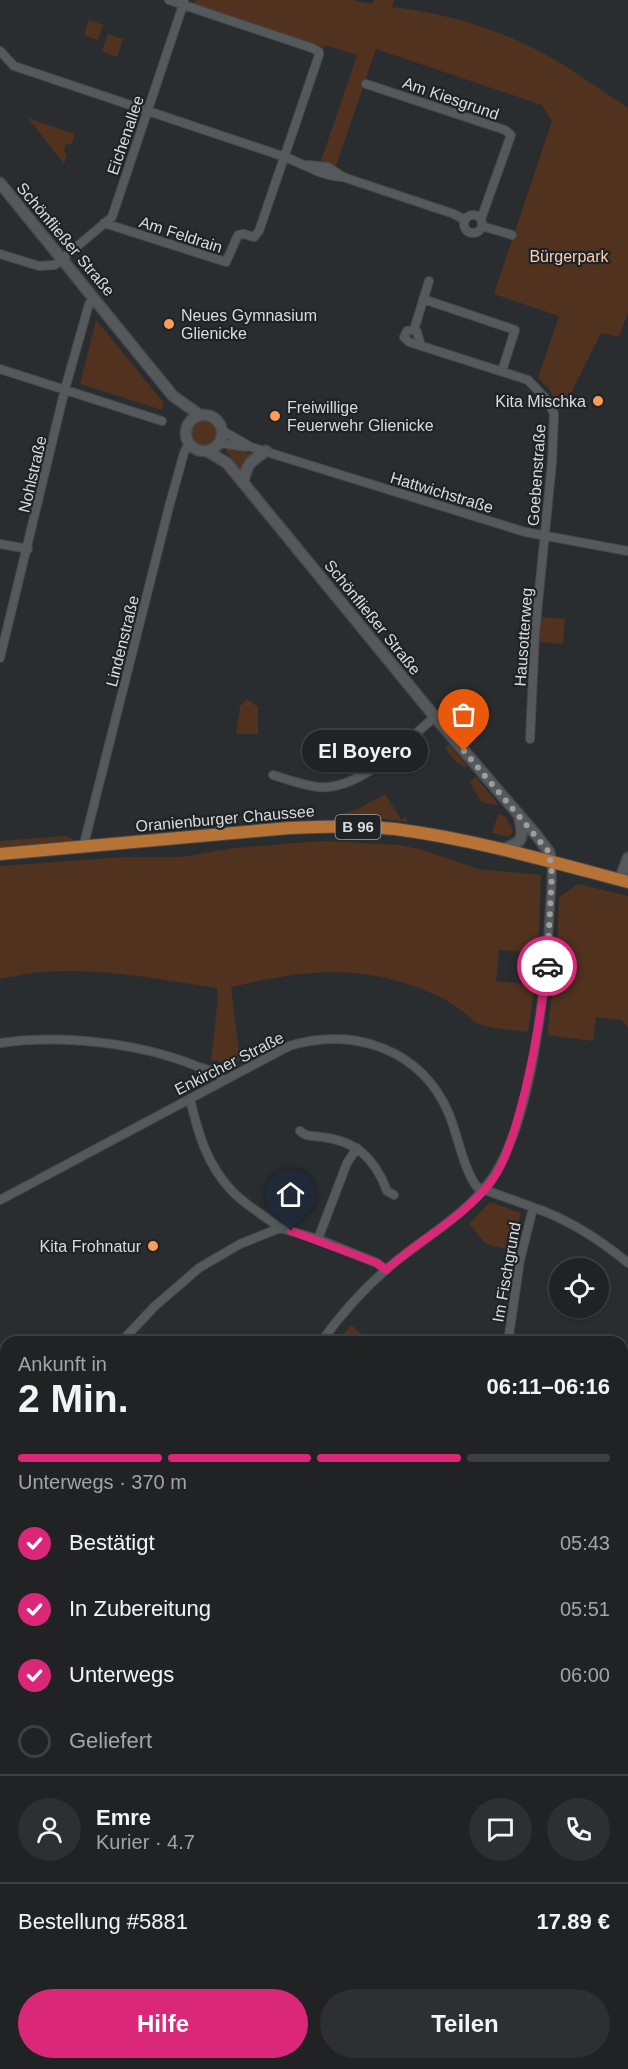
<!DOCTYPE html>
<html lang="de">
<meta charset="utf-8">
<style>
:root{--surface:#202223;--page:#2d2f30;--text:#f1f3f6;--muted:#a2a4a6;--line:#3d3f41;--accent:#db2777}
body{margin:0;font-family:Arial,sans-serif;background:var(--page);color:var(--text);height:100vh;display:flex;flex-direction:column;font-size:22px;white-space:nowrap}
*{box-sizing:border-box;margin:0}
p{font-size:20px;color:var(--muted)}
.icon{flex:none;width:33px;height:33px;fill:none;stroke:currentColor;stroke-width:2;stroke-linecap:round;stroke-linejoin:round}
.map{position:relative;flex:1;overflow:hidden}
.side{position:absolute;left:0px;top:1336px;width:628px;height:734px;display:flex;flex-direction:column;background:var(--surface);border-radius:18px 18px 0 0;box-shadow:0 2px 4px #0004,0 0 0 2px var(--line)}
.side>*{flex:none}
.fabs{position:absolute;left:549px;top:1258px;display:grid;gap:12px}
.fabs a{display:grid;place-items:center;width:60px;height:60px;border-radius:50%;background:var(--surface);box-shadow:0 2px 4px #0004,0 0 0 2px var(--line);font-size:30px}
.pin{position:absolute;display:grid;place-items:center;width:51px;height:51px;color:#fff;margin:-62px -26px;border-radius:50% 50% 50% 0;rotate:-45deg;box-shadow:0 0 6px #0007}
.pin .icon{rotate:45deg}
.courier{position:absolute;display:grid;place-items:center;width:60px;height:60px;margin:-30px;border:4px solid #db2777;border-radius:50%;background:#fff;color:#222;box-shadow:0 2px 8px #0007}
.bubble{position:absolute;height:42px;border-radius:21px;background:var(--surface);box-shadow:0 2px 4px #0004,0 0 0 2px var(--line);font-size:20px;font-weight:800;line-height:42px;text-align:center}
.summary em{font-style:normal;font-weight:800}
.summary div{display:flex;flex-direction:column-reverse}
.summary{display:flex;align-items:center;justify-content:space-between;height:102px;padding:0 18px}
h1{font-size:39px;font-weight:800;line-height:45px}
.bar{display:grid;grid-template-columns:repeat(4,1fr);gap:9px 6px;align-content:center;height:72px;padding:0 18px}
.bar i{height:8px;border-radius:4px;background:var(--line)}
.bar .current{background:var(--accent)}
.bar p{grid-column:span 4}
.line{display:flex;align-items:center;gap:15px;padding:0 18px;border-top:2px solid var(--line)}
.line div{flex:1}
.round{display:grid;place-items:center;flex:none;width:63px;height:63px;border-radius:32px;background:var(--page)}
ol{padding:0 18px;list-style:none}
li{display:flex;align-items:center;gap:18px;height:66px}
li p{margin-inline-start:auto}
li .icon{padding:6px;border-radius:50%;background:var(--accent);color:#fff;stroke-width:4}
li:last-child{color:var(--muted)}
li i{width:33px;height:33px;border:3px solid var(--line);border-radius:50%}
.action{display:flex;gap:12px;margin-top:auto;padding:12px 18px}
.action a{flex:1;height:69px;border-radius:36px;background:var(--accent);color:#fff;font-size:24px;font-weight:800;line-height:69px;text-align:center}
.action a+a{background:var(--page);color:var(--text)}
.map>svg:first-child{display:block}
.green{fill:#50321f}
.lines{fill:none;stroke-linecap:round;stroke-linejoin:round}
.street-casing{stroke:#46484a;stroke-width:10}
.secondary-casing{stroke:#46484a;stroke-width:13}
.primary-casing{stroke:#46484a;stroke-width:14}
.street{stroke:#56595c;stroke-width:8}
.secondary{stroke:#56595c;stroke-width:10}
.primary{stroke:#b77236;stroke-width:12}
.done{stroke:#9c9e9f;stroke-width:6;stroke-dasharray:0 10.8}
.route{stroke:#db2777;stroke-width:8}
.poi-dot{fill:#fe9c57;stroke:#202325;stroke-width:2}
.labels{text-anchor:middle;stroke-width:4.5;stroke-linejoin:round;paint-order:stroke}
.shield{fill:#202325;stroke:#a2a4a5;stroke-width:1.5}
.shield-label{font-size:15px;font-weight:bold;fill:#d9dbdc}
.street-label{font-size:16px;fill:#d9dbdc;stroke:#202325}
.park-label{font-size:16px;fill:#fcceb1;stroke:#202325}
.poi-label{font-size:16px;fill:#d9dbdc;stroke:#202325;text-anchor:start}
</style>
<div class="map">
<svg width="628" height="2069" viewBox="0 0 628 2069">
<rect width="100%" height="100%" fill="#2a2d2f"/>
<path class="green" d="M196,0H352L372,4L374,0H394L392,7C453,14 509,32 562,64C584,78 606,93 628,108V312L619,337L601,333L565,405L562,404L560,411L550,390L538,378L559,316L494,294L552,121L542,105L376,49L336,166L321,161L357,55L325,45L324,48L193,4Z
M89,20L103,25L98,40L84,35Z
M108,34L123,39L117,57L102,51Z
M28,118L75,134L71,145L66,144L64,151L67,154L64,164Z
M96,320L164,403L162,410L80,384Z
M190 433a14 14 0 1 1 28 0a14 14 0 1 1-28 0Z
M227,448L254,454L245,462L241,471L226,451Z
M540,617L565,619L563,644L540,642Z
M247,699L258,707V734H236L240,706Z
M449,744L468,767C458,767 451,756 445,748Z
M476,777L498,804L495,805L481,802L470,782Z
M385,794L401,819L406,817L408,822L343,814L358,809Z
M498,814L505,816L513,829L510,837L492,833Z
M62,836H67L76,841L0,850V841Z
M323,841L400,845L423,850L478,869L541,875L538,953L499,950L496,981L535,985L528,1032C514,1030 491,1029 479,1024C472,1022 467,1014 461,1010C451,1003 440,996 429,992C359,963 303,970 231,987L240,1061L224,1062L211,1060L218,999L217,988C143,977 74,961 0,979V866L124,857H181L234,848Z
M578,884L628,896V1027L621,1020L596,1017L593,1041L547,1035L556,965L559,897Z
M490,1202L521,1213L511,1250L486,1244L469,1224Z
M351,1325L370,1342H337Z"/>
<g class="lines">
<g class="street-casing">
<path id="street" d="M0,51L14,66L285,157C304,164 323,177 343,177L454,214L465,220
M366,84L505,130L511,135L481,219
M308,165L328,167L343,177
M464 224a9 9 0 1 1 18 0a9 9 0 1 1-18 0Z
M104,223L226,262L238,235L244,234L254,237L259,231L319,55V52L312,48L169,0
M482,226L512,235
M0,254L39,266L55,265L112,217L184,2
M423,299L515,330L502,371
M414,330L429,281
M421,346L417,332L414,330L407,331L404,337L409,342L528,380L549,402L554,414L552,462L535,633L530,739
M0,369L162,421
M223,431L251,447L525,532L628,551
M219,443L246,447
M0,544L28,549
M0,658L65,389L89,304L94,298
M273,775C288,780 303,785 318,787C361,791 404,742 435,717
M85,847V840L169,507L184,453L189,443
M0,1043C63,1034 141,1043 199,1067C208,1070 218,1072 223,1080
M190,1099C198,1133 207,1165 232,1191C246,1206 264,1215 280,1228
M300,1131C306,1137 313,1136 322,1137C357,1141 375,1159 387,1191L394,1195
M0,1200L289,1046C353,1027 421,1048 449,1114C458,1136 463,1168 477,1187C501,1196 525,1204 548,1213C577,1225 604,1243 628,1263
M318,1239L347,1163L357,1148
M121,1342L155,1306L199,1268L240,1244L280,1228L318,1239L377,1263L386,1270
M321,1342C341,1314 367,1285 395,1262C425,1238 456,1220 482,1191C533,1136 546,981 550,907C551,892 553,877 551,862
M508,1342L520,1260L533,1208
M0,1456L6,1451
M622,1718L628,1709
M622,1742L628,1746
M0,1874L6,1867
M622,1952L628,1942
M0,2027L6,2025
M264,2069L266,2064
M441,2069L443,2064
M574,2069L575,2064"/>
</g>
<g class="secondary-casing">
<path id="secondary" d="M0,183L173,396L200,415
M186 433a18 18 0 1 1 36 0a18 18 0 1 1-36 0Z
M207,451L227,463L435,717L537,836L549,852L551,862
M243,483C247,463 250,462 266,451
M501,850C520,843 525,841 520,820
M620,879L628,858"/>
</g>
<g class="primary-casing">
<path id="primary" d="M0,854L289,828C324,826 359,825 395,829C473,839 552,862 628,882"/>
</g>
<use href="#street" class="street"/>
<use href="#secondary" class="secondary"/>
<use href="#primary" class="primary"/>
</g>
<g class="lines">
<path class="done" d="M464,751L549,852L552,874L547,966"/>
<path class="route" d="M291,1231L377,1263L386,1270C420,1239 462,1219 491,1182C503,1166 509,1146 515,1128C531,1075 540,1021 547,966"/>
</g>
<g class="poi-dot">
<circle cx="169" cy="324" r="6"/>
<circle cx="598" cy="401" r="6"/>
<circle cx="275" cy="416" r="6"/>
<circle cx="153" cy="1246" r="6"/>
</g>
<g class="labels">
<rect class="shield" x="335.5" y="815" width="45" height="24" rx="4.5"/>
<g class="shield-label">
<text x="358" y="832">B 96</text>
</g>
<g class="street-label">
<text transform="translate(451 98) rotate(19)" y="6">Am Kiesgrund</text>
<text transform="translate(125 135) rotate(-71)" y="6">Eichenallee</text>
<text transform="translate(181 234) rotate(18)" y="6">Am Feldrain</text>
<text transform="translate(66 239) rotate(50)" y="6">Schönfließer Straße</text>
<text transform="translate(32 474) rotate(-77)" y="6">Nohlstraße</text>
<text transform="translate(536 475) rotate(-86)" y="6">Goebenstraße</text>
<text transform="translate(442 492) rotate(17)" y="6">Hattwichstraße</text>
<text transform="translate(373 617) rotate(51)" y="6">Schönfließer Straße</text>
<text transform="translate(523 637) rotate(-86)" y="6">Hausotterweg</text>
<text transform="translate(122 641) rotate(-76)" y="6">Lindenstraße</text>
<text transform="translate(225 818) rotate(-5)" y="6">Oranienburger Chaussee</text>
<text transform="translate(229 1063) rotate(-27)" y="6">Enkircher Straße</text>
<text transform="translate(506 1272) rotate(-80)" y="6">Im Fischgrund</text>
</g>
<g class="park-label">
<text x="569" y="262">Bürgerpark</text>
</g>
<g class="poi-label">
<text x="181" y="321">Neues Gymnasium<tspan x="181" dy="18">Glienicke</tspan></text>
<text x="586" y="407" text-anchor="end">Kita Mischka</text>
<text x="287" y="413">Freiwillige<tspan x="287" dy="18">Feuerwehr Glienicke</tspan></text>
<text x="141" y="1252" text-anchor="end">Kita Frohnatur</text>
</g>
</g>
</svg>
<div class="fabs">
<a><svg class="icon" aria-label="locate" viewBox="0 0 24 24"><circle cx="12" cy="12" r="6"/><path d="M12 2v4M12 18v4M2 12h4M18 12h4"/></svg></a>
</div>
<div class="pin" style="left:464px;top:751px;background:#ea580c"><svg class="icon" aria-label="bag" viewBox="0 0 24 24"><path d="M5 8h14l-1 12H6zM9 8a3 3 0 0 1 6 0"/></svg></div>
<div class="pin" style="left:291px;top:1231px;background:#1f2937"><svg class="icon" aria-label="home" viewBox="0 0 24 24"><path d="M3 11l9-7 9 7M6 9v11h12V9"/></svg></div>
<div class="courier" style="left:547px;top:966px"><svg class="icon" aria-label="car" viewBox="0 0 24 24"><path d="M5 17H2v-5l4-1 3-4h7l3 4 3 1v5h-3M9 17h6M6 11h13"/><circle cx="7" cy="17" r="2"/><circle cx="17" cy="17" r="2"/></svg></div>
<div class="bubble" style="left:302px;top:730px;width:126px">El Boyero</div>
<section class="side">
<div class="summary"><div><h1>2 Min.</h1><p>Ankunft in</p></div><em>06:11–06:16</em></div>
<div class="bar"><i class="current"></i><i class="current"></i><i class="current"></i><i></i><p>Unterwegs · 370 m</p></div>
<ol>
<li><svg class="icon" aria-label="check" viewBox="0 0 24 24"><path d="M5 12l5 5 9-10"/></svg>Bestätigt<p>05:43</p></li>
<li><svg class="icon" aria-label="check" viewBox="0 0 24 24"><path d="M5 12l5 5 9-10"/></svg>In Zubereitung<p>05:51</p></li>
<li><svg class="icon" aria-label="check" viewBox="0 0 24 24"><path d="M5 12l5 5 9-10"/></svg>Unterwegs<p>06:00</p></li>
<li><i></i>Geliefert</li>
</ol>
<div class="line" style="height:108px"><a class="round"><svg class="icon" aria-label="person" viewBox="0 0 24 24"><circle cx="12" cy="8" r="4"/><path d="M4 21q1-7 8-7t8 7"/></svg></a><div><b>Emre</b><p>Kurier · 4.7</p></div><a class="round"><svg class="icon" aria-label="chat" viewBox="0 0 24 24"><path d="M4 5h16v11H9l-5 4z"/></svg></a><a class="round"><svg class="icon" aria-label="phone" viewBox="0 0 24 24"><path d="M5 4h4l2 5-3 2q2 4 5 5l2-3 5 2v4C11 20 4 13 5 4z"/></svg></a></div>
<div class="line" style="height:78px"><div>Bestellung #5881</div><b>17.89 €</b></div>
<div class="action"><a>Hilfe</a><a>Teilen</a></div>
</section>
</div>
